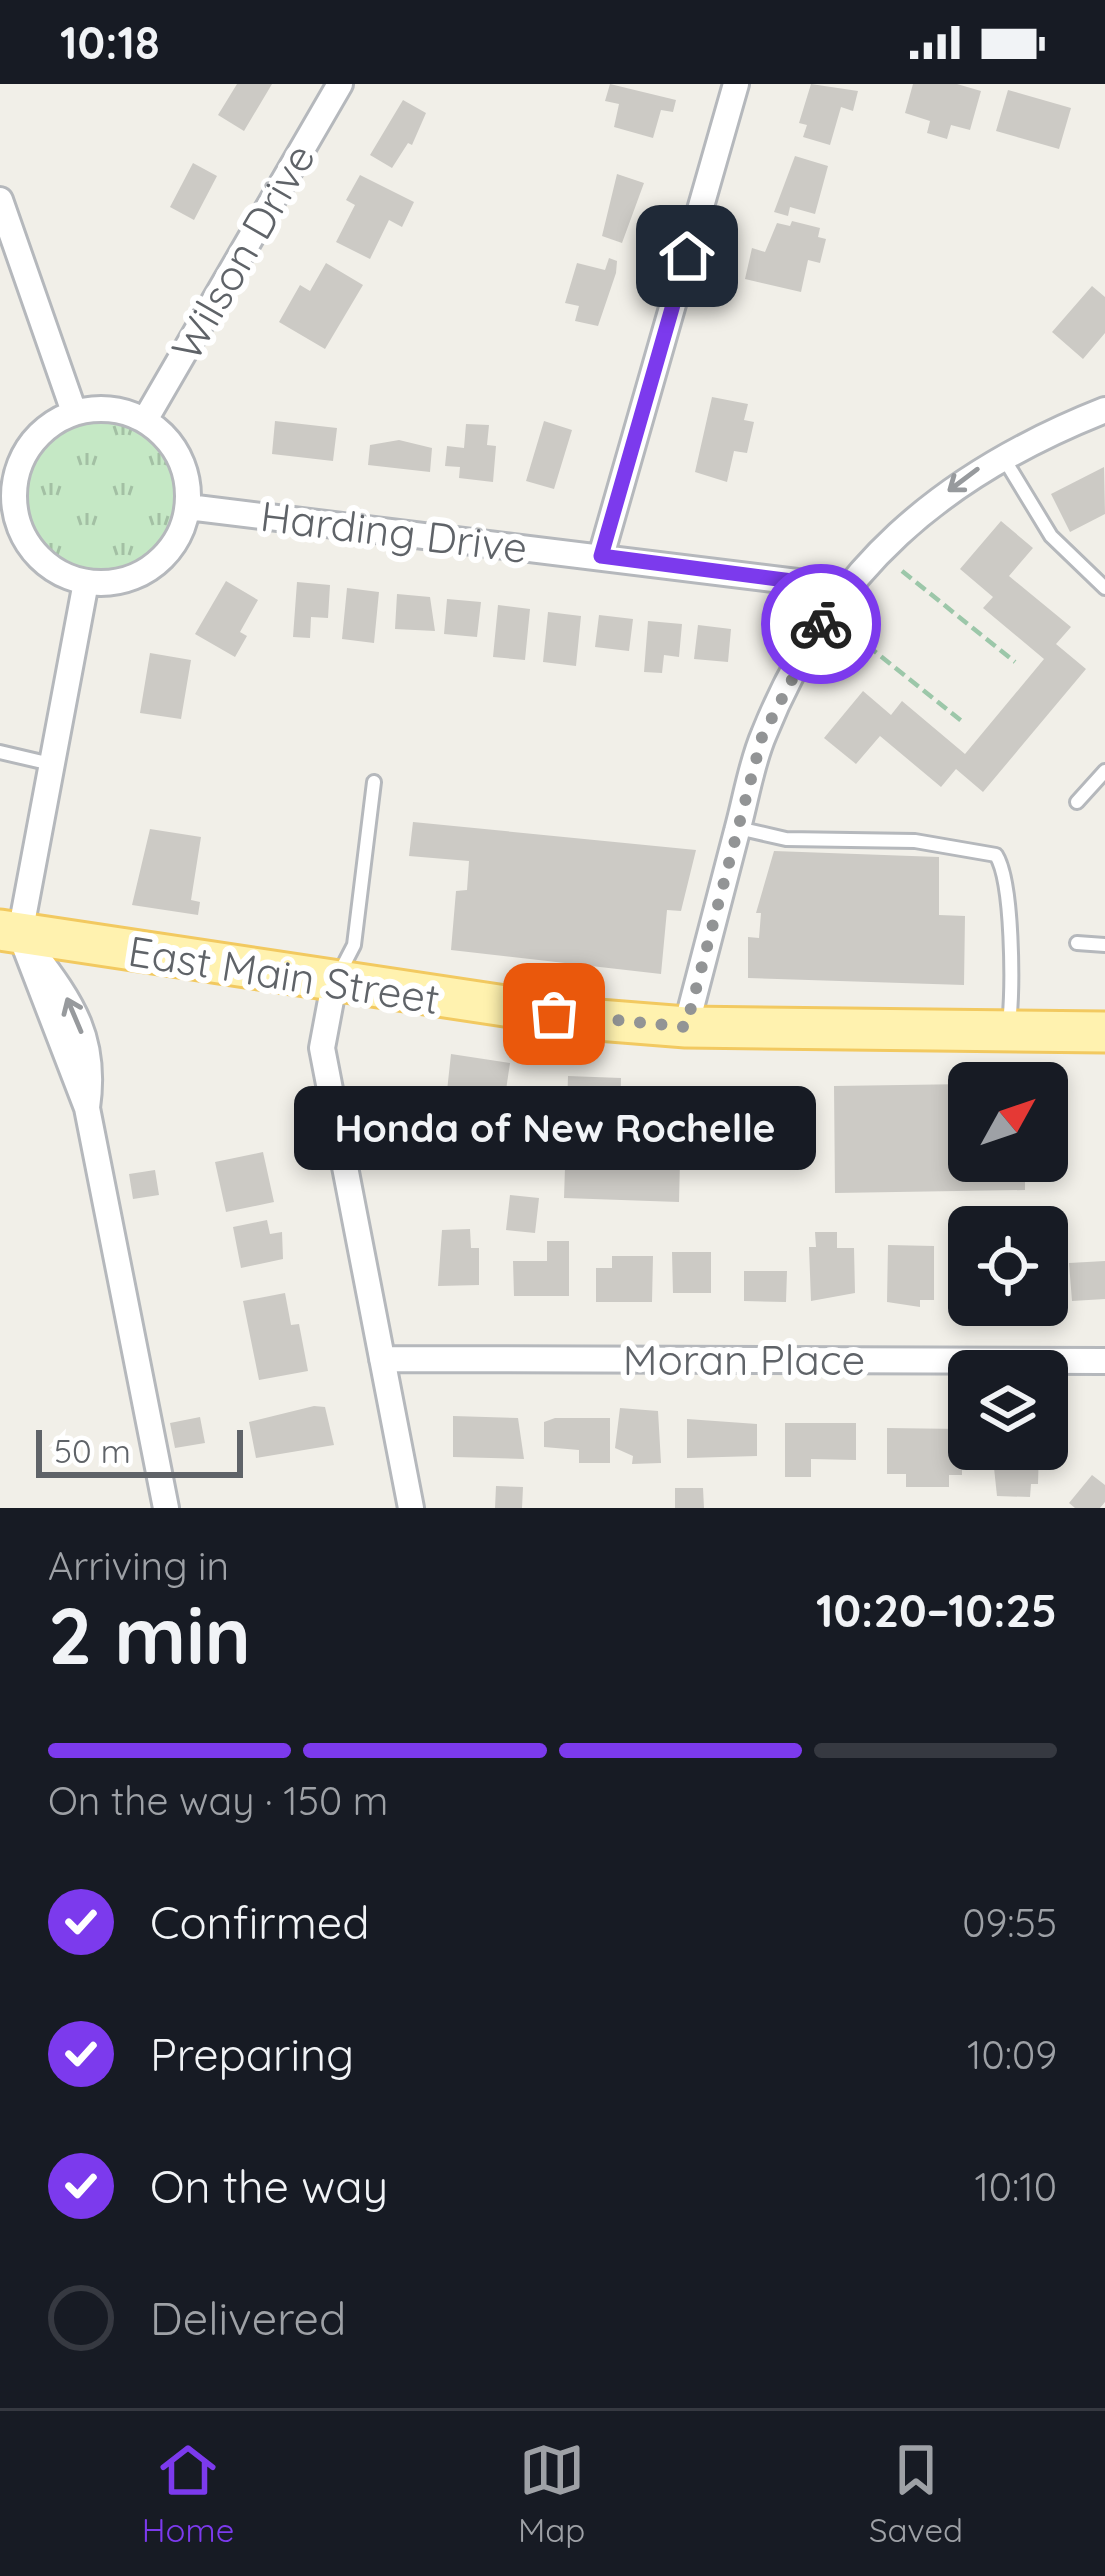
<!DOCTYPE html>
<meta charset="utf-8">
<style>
:root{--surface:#171b24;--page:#20242c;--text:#f1f3f6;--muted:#9ea1a6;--line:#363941;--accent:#7c3aed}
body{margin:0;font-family:Quicksand,sans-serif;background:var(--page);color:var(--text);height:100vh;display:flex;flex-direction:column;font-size:45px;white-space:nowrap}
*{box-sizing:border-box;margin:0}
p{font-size:39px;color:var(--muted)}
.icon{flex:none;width:66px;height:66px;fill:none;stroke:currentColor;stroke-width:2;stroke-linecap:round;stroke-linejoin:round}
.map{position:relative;height:1424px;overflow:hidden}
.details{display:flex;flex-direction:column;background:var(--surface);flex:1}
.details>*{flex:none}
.needle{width:78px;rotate:50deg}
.buttons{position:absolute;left:948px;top:978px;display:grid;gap:24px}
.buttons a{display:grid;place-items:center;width:120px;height:120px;border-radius:18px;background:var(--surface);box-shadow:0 6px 18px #0003;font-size:60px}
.scale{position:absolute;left:36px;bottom:30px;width:207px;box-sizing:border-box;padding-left:12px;border:6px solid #5f6368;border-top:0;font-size:33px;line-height:42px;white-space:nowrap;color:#5f6368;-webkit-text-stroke:9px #fff;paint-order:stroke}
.pin{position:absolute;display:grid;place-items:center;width:102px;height:102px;color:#fff;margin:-51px;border-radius:24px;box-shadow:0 6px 18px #0006}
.courier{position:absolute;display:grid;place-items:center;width:120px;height:120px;margin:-60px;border:9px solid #7c3aed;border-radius:50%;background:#fff;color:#222;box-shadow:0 3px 15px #0007}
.bubble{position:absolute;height:84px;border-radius:18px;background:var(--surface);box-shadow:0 6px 18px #0003;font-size:39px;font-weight:800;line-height:84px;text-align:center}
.head em{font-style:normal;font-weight:800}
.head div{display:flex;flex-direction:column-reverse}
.head{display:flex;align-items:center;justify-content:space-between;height:204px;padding:0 48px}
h1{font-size:78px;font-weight:800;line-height:90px}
.bar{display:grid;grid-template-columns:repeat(4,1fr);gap:18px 12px;align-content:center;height:144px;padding:0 48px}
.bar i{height:15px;border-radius:9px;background:var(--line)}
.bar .current{background:var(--accent)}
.bar p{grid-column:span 4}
ol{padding:0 48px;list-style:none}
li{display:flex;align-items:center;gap:36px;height:132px}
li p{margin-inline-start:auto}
li .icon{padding:12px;border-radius:50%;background:var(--accent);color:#fff;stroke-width:4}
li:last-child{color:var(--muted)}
li i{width:66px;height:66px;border:6px solid var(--line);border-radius:50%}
.status{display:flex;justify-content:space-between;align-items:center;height:84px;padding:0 60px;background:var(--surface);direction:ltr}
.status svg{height:33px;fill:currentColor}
.dock{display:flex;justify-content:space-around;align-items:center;height:168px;border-top:3px solid var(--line);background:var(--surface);font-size:33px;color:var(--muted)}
.dock a{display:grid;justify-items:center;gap:6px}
.dock .current{color:var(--accent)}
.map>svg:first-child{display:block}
.grass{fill:url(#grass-tufts)}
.building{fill:#cccac5}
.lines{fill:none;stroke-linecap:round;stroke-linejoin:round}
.lane-casing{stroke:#b5b8bc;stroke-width:18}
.street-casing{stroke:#b5b8bc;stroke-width:30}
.primary-casing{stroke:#f2c960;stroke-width:45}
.path{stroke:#9cc7a9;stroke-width:4.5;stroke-dasharray:12 6;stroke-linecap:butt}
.lane{stroke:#fff;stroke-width:12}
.street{stroke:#fff;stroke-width:24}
.primary{stroke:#fff2af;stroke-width:39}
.oneway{stroke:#979a9d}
.done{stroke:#929495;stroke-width:12;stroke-dasharray:0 21.6}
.route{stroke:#7c3aed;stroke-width:15}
.labels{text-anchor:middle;stroke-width:12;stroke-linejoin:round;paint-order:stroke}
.street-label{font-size:42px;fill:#5f6368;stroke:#fff}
</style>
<div class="status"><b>10:18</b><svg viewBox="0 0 49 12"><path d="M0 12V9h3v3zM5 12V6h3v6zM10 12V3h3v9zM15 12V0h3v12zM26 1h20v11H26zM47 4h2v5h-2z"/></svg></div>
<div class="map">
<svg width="1105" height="1424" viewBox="0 0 1105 1424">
<defs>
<pattern id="grass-tufts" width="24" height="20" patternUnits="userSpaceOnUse" patternTransform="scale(3)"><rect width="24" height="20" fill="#c5e8c5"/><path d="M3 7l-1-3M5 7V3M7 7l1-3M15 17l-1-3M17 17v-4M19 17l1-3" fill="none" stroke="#a3c0a4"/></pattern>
</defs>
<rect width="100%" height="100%" fill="#f1efe8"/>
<path class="grass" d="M25 411a78 78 0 1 1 156 0a78 78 0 1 1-156 0Z"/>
<path class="building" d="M237,0H272L244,47L218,31Z
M610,0L676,16L673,28L661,26L653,54L614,43L619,20L605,17Z
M811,0L858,7L853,27L841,23L830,61L803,53L807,41L799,39Z
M913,0H957L981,7L970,46L951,41L947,55L927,49L930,37L905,29Z
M1008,6L1071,24L1059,65L996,47Z
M403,16L426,29L412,61L408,59L392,84L370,71Z
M795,72L828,82L815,130L790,123L788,132L774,128Z
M193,79L217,92L194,136L170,123Z
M617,90L644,99L622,159L602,152Z
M360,91L414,118L402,143L389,136L370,175L336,158L355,121L346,116Z
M792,137L820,144L818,153L826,155L820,179L808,176L801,208L745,195L752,164L765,168L777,139L790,142Z
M609,174L617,177L616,189L598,242L575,237L579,222L565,219L577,179L605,186Z
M326,179L363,201L325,265L279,238L300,201L310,207Z
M1092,202L1105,213V249L1083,275L1052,248Z
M712,313L748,320L744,336L754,338L747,369L734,367L727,398L695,388Z
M275,337L337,344L333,377L272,370Z
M544,337L572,346L554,405L526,397Z
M466,340L489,341L487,361L496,362L493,398L459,394L460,383L445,382L447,362L464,364Z
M399,356L432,364L430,388L368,381L370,361Z
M1104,383L1105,430L1070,448L1051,410Z
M1001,437L1033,464L1009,492L1071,543L1056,560L1086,585L983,708L956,685L941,703L880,652L856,680L824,654L863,607L891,631L902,617L965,670L1044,575L983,524L993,513L960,485Z
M226,497L258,516L240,548L247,552L235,573L195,550Z
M297,498L330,501L328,534L311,533L310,554L293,553Z
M347,504L379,508L374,559L342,555Z
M397,510L430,513L435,547L395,545Z
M447,515L481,518L477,553L444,550Z
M498,521L530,525L525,576L493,573Z
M548,528L581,532L576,582L543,578Z
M599,531L633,535L629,567L595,563Z
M648,537L682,540L679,573L664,571L662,589L644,588Z
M698,541L731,545L728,578L694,575Z
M150,569L191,576L181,635L140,629Z
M413,738L696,766L681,827L667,826L661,890L451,866L456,807L467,806L469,777L409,772Z
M150,745L201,753L191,816L200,818L198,831L132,821Z
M774,767L939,773V831L965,832L964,901L748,894V853L759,854L761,829H756Z
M451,970L510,979L495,1080L440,1072Z
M568,992L621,994L619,1075L680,1077L679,1118L564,1114Z
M969,1000V1077H1025V1106L835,1109L834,1002Z
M263,1068L274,1118L226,1128L215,1078Z
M155,1086L159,1111L133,1115L129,1090Z
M510,1111L539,1114L535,1149L506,1146Z
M267,1136L270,1150L282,1148L283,1175L241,1184L233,1143Z
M470,1145L471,1164H479V1201L438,1202L442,1146Z
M815,1148H837V1164H854L855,1209L811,1217L809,1163H816Z
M547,1157H569V1212H514L513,1177H547Z
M888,1161L934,1162V1216H920V1223L887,1218Z
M672,1168H711V1209H673Z
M612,1172H653L652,1218H596V1184H612Z
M952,1172H969V1218H952Z
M1105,1177V1215L1072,1217L1069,1179Z
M744,1187H787L786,1218L744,1217Z
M285,1209L291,1241L299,1240L308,1287L259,1296L243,1217Z
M314,1322L325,1323L334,1361L256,1374L249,1338Z
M620,1324L658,1327L661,1379L632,1380L633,1372L615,1364Z
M453,1332L518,1334L524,1375L453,1373Z
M200,1333L205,1359L175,1364L170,1339Z
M555,1334H610V1379H579V1366L544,1363V1338Z
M687,1335L757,1340V1372L687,1374Z
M785,1339H856V1376L811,1375V1393H785Z
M887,1344L962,1345V1391H949V1403H906V1390H887Z
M992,1365H1039L1038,1400H1031L1030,1413L997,1412Z
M1092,1391L1105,1401V1418L1100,1424H1075L1069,1419Z
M496,1402L523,1403L522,1424H495Z
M675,1404H703L704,1424H675Z"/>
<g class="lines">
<g class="lane-casing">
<path id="lane" d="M1003,373L1051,452L1105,504
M0,668L51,680
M1077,718L1105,687
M738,744L786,755L915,757L996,771C1013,798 1013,904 1009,940
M1077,859L1105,861
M339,890L354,861L374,698"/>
</g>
<g class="street-casing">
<path id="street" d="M0,116L74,328
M14 412a87 87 0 1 1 174 0a87 87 0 1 1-174 0Z
M145,336L340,0
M188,423L846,504
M601,472L736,0
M86,498L20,850L87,1024L166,1424
M32,866C73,920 97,955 87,1024
M334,900L322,964L411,1424
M686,943C703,877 720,812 737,747C746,715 751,680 764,650C830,485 943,390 1105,326
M382,1275L1105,1277"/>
</g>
<g class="primary-casing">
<path id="primary" d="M0,846L598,936L686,943L1105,948"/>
</g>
<path class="path" d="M902,487L1015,578
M853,550L964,639"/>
<use href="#lane" class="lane"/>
<use href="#street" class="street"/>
<use href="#primary" class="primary"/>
</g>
<defs><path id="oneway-shaft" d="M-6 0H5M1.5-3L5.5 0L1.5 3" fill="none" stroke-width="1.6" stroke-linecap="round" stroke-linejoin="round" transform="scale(3)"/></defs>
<g class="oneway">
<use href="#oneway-shaft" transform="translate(963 396) rotate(143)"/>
<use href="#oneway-shaft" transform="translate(74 931) rotate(-113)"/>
</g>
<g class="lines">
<path class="done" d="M554,930L686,943L762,653L821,540"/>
<path class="route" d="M687,172L601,472L846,504L821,540"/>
</g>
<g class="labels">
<g class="street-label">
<text transform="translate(243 168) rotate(-60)" y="15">Wilson Drive</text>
<text transform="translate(394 448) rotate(7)" y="15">Harding Drive</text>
<text transform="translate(284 891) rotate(9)" y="15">East Main Street</text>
<text x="744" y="1291">Moran Place</text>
</g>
</g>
</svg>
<div class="buttons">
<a><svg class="needle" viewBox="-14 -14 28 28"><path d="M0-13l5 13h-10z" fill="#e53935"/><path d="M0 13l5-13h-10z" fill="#9ea1a6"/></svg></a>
<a><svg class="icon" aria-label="locate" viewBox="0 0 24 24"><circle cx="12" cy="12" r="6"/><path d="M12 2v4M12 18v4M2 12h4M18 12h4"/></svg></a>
<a><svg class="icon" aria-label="layers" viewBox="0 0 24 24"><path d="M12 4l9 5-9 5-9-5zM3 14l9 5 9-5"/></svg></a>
</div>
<div class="scale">50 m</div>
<div class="pin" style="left:554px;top:930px;background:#ea580c"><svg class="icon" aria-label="bag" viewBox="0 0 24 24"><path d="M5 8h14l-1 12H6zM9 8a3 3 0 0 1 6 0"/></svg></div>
<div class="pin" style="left:687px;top:172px;background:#1f2937"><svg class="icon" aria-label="home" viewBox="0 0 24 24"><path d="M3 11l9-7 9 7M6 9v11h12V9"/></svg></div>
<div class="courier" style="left:821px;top:540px"><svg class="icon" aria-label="bike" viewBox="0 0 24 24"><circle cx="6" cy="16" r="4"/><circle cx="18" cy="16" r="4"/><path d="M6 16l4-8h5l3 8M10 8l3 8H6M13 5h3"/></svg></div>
<div class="bubble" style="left:294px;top:1002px;width:522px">Honda of New Rochelle</div>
</div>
<section class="details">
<div class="head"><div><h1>2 min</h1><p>Arriving in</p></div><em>10:20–10:25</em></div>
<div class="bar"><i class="current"></i><i class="current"></i><i class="current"></i><i></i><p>On the way · 150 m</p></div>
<ol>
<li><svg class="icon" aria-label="check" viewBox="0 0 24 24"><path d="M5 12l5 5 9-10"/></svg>Confirmed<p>09:55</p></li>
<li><svg class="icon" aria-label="check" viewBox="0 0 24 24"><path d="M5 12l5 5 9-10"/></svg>Preparing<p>10:09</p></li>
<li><svg class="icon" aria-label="check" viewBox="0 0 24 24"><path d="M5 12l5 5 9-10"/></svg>On the way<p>10:10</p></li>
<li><i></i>Delivered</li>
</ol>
</section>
<nav class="dock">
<a class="current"><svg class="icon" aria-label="home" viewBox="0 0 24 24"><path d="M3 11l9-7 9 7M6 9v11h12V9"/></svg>Home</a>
<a><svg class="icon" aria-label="map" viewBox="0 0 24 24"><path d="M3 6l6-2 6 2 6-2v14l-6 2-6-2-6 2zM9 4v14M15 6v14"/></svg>Map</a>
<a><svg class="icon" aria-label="saved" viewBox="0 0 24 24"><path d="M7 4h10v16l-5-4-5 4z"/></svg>Saved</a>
</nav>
